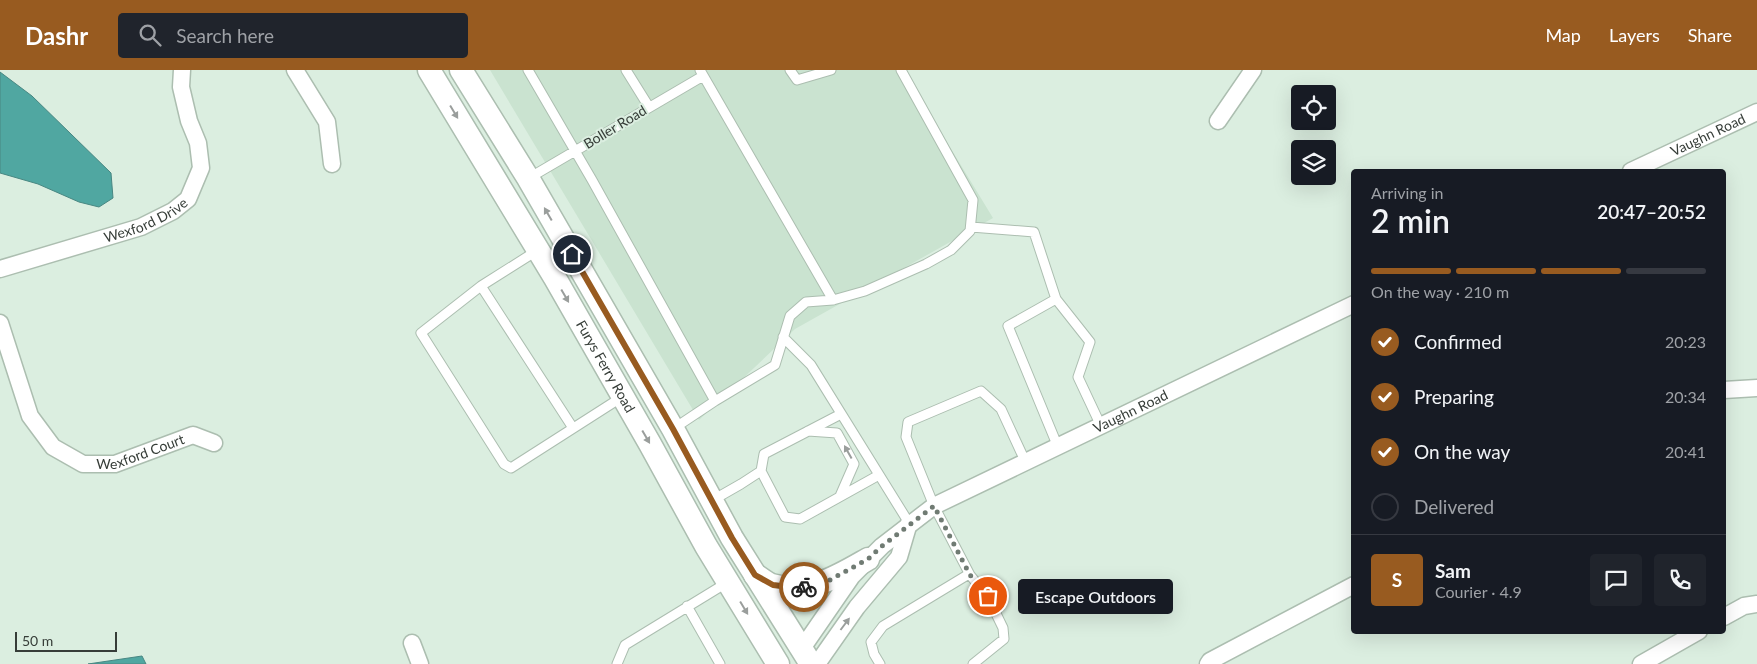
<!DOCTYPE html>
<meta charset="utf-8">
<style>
:root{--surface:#171b24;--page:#20242c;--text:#f1f3f6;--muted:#9ea1a6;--line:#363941;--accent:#985b20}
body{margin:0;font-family:Lato,sans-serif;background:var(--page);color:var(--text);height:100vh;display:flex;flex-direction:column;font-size:19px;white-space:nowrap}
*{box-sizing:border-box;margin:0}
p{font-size:16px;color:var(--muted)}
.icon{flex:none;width:28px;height:28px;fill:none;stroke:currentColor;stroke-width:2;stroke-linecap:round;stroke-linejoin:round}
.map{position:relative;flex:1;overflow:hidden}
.side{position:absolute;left:1351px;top:99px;width:375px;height:465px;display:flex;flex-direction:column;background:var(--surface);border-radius:5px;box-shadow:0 5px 20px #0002}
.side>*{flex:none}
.fabs{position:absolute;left:1291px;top:15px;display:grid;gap:10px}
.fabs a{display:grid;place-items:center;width:45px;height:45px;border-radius:5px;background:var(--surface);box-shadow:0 5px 20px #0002;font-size:25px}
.scale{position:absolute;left:15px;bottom:12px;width:102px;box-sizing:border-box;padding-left:5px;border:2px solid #363d38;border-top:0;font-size:14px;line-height:18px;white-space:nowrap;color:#363d38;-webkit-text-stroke:4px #dbeee0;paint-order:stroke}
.pin{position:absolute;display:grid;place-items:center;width:42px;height:42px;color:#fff;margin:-21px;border:2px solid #fff;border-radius:50%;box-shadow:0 1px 5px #0007}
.courier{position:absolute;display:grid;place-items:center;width:50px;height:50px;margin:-25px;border:4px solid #985b20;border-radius:50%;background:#fff;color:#222;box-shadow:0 1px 6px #0007}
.bubble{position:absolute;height:35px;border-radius:5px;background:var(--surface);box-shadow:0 5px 20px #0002;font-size:16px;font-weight:600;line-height:35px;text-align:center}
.summary em{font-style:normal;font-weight:600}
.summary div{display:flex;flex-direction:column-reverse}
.summary{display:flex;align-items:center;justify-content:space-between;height:85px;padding:0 20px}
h1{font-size:32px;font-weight:600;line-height:38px}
.bar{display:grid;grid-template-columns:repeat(4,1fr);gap:8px 5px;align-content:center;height:60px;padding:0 20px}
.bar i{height:6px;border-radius:4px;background:var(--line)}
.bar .current{background:var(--accent)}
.bar p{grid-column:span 4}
.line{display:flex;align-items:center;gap:12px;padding:0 20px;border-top:1px solid var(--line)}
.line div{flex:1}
.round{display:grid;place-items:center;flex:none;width:52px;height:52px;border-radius:5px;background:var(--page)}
ol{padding:0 20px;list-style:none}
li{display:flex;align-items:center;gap:15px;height:55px}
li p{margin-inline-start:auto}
li .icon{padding:5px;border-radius:50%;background:var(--accent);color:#fff;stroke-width:4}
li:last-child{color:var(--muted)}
li i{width:28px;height:28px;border:2px solid var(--line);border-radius:50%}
header{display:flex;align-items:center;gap:30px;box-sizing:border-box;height:70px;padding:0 25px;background:var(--accent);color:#fff}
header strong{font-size:24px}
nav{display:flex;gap:28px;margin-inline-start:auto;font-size:18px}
.search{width:350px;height:45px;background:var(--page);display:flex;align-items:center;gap:12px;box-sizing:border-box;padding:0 18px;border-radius:5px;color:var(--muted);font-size:19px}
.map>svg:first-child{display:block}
.built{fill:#cae3d0}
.water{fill:#50a7a1;stroke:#488782}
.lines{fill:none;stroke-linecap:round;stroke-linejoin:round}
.lane-casing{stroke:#acbeb0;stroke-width:11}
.street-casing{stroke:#acbeb0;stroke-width:19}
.secondary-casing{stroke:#acbeb0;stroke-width:25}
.lane{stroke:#fff;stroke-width:9}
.street{stroke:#fff;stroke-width:16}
.secondary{stroke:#fff;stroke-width:22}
.oneway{fill:#9a9e9c}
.done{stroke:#707b73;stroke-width:5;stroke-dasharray:0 9}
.route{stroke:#985b20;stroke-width:6}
.labels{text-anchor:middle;stroke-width:4;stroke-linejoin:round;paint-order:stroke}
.street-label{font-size:14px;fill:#363d38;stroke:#dbeee0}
</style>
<header>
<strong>Dashr</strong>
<div class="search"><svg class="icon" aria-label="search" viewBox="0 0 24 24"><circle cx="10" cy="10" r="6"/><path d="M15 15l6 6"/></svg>Search here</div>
<nav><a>Map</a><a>Layers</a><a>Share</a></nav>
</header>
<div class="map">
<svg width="1757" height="594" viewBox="0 0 1757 594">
<rect width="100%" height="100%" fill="#dbeee0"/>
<path class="built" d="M490,0H903L993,148L795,259L699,350Z"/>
<path class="water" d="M0,2L32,26L111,103L113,128L99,137L79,132L38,114L0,103Z
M142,586L146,594H88Z"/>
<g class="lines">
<g class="lane-casing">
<path id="lane" d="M528,0L592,110L715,331
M626,0L649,37
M700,0L833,230
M790,0L797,10L831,0
M529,108L703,6
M971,157L1034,162L1056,229L1008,256L1058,377
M538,180L481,216L421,263L504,394L511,398L622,327
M481,216L573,358
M1056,229L1090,272L1078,307L1101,356
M783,267L811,295L909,453
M673,359L715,331L775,295L790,246L806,232L833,230L865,221L926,194L951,180L970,161L973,130L901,0
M808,361L837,363L854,394L840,426
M761,401L785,447L800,449L879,405
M713,430L741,414L761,401L764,384L841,344
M687,536L720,594
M617,594L625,575L728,512
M880,594L874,584L871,572L883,556L969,504
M973,594L1004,569L1003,558L988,527L970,505L934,436L906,367L908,352L981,321L1001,339L1026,393"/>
</g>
<g class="street-casing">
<g id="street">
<path d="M295,0L327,52L332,94"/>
<path d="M1218,51L1253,0"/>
<path id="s1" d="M1631,101L1757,42"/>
<path id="s2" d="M0,199L141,157L173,141L188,129L201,98L198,73L189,51L181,17L182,0"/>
<path id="s3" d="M0,253L30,346L53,377L83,394H115L193,365L214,373"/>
<path d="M1724,320L1757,318"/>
<path d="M1724,547L1744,536L1757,534"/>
<path d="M412,573L420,594"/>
<path id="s4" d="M801,580L852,506L882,476L934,436L1354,234"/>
<path d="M817,594L857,537L899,487L909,453"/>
<path d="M1208,594L1210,591L1354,515"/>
<path d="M1641,594L1699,561"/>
</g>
</g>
<g class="secondary-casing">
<g id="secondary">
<path id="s5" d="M429,0L555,208L650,374L706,476L778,594"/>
<path d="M461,0L528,108L673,359L732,468L811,594"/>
<path d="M755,505C761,508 766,513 772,515C807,526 840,505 868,489"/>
</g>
</g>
<use href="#lane" class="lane"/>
<use href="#street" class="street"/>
<use href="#secondary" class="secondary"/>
</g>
<defs><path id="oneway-solid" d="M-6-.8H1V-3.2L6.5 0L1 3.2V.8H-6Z" transform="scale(1.25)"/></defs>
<g class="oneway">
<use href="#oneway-solid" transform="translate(454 42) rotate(59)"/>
<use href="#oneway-solid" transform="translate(548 144) rotate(-120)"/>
<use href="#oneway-solid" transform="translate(565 226) rotate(60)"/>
<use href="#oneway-solid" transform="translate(646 367) rotate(60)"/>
<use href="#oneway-solid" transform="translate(848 382) rotate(-119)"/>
<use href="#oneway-solid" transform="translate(744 538) rotate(59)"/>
<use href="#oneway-solid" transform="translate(845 554) rotate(-53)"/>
</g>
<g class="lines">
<path class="done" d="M804,517L828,511L868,489L882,476L934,436L970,505L988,526"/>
<path class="route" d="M572,184L673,359L732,468L755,505L773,515L798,518L804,517"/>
</g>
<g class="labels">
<g class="street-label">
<text transform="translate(615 57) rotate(-31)" y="5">Boller Road</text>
<text dy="5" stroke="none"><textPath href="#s1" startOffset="85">Vaughn Road</textPath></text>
<text dy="5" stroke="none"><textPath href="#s2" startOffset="154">Wexford Drive</textPath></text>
<text dy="5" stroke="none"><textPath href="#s5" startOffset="345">Furys Ferry Road</textPath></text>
<text dy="5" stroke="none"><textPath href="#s4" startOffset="416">Vaughn Road</textPath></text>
<text dy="5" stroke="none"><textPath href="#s3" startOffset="230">Wexford Court</textPath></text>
</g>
</g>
</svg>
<div class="fabs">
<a><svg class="icon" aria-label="locate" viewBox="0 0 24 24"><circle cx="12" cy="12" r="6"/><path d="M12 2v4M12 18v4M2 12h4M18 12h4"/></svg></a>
<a><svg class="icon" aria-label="layers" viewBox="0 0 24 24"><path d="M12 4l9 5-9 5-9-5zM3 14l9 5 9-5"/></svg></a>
</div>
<div class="scale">50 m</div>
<div class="pin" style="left:988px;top:526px;background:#ea580c"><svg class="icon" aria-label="bag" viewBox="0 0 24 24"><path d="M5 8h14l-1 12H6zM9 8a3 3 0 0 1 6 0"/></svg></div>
<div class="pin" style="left:572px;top:184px;background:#1f2937"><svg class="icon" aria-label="home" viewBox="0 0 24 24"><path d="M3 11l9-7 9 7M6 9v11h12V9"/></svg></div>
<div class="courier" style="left:804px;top:517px"><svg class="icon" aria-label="bike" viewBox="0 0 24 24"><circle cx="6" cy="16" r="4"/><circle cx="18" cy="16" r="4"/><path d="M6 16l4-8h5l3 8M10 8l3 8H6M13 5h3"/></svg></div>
<div class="bubble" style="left:1018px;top:509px;width:155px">Escape Outdoors</div>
<section class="side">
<div class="summary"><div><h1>2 min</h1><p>Arriving in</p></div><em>20:47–20:52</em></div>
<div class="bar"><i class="current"></i><i class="current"></i><i class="current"></i><i></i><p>On the way · 210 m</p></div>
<ol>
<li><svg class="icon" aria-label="check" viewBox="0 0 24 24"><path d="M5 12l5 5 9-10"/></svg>Confirmed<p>20:23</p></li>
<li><svg class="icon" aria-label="check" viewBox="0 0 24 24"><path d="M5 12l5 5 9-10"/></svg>Preparing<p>20:34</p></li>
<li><svg class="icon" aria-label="check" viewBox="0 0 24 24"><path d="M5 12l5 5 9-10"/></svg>On the way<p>20:41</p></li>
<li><i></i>Delivered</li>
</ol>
<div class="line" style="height:90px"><b class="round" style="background:var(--accent);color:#fff">S</b><div><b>Sam</b><p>Courier · 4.9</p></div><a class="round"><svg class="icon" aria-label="chat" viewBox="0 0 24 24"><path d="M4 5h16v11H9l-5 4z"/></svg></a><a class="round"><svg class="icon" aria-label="phone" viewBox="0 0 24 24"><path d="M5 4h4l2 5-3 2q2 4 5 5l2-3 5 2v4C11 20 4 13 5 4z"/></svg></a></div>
</section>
</div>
